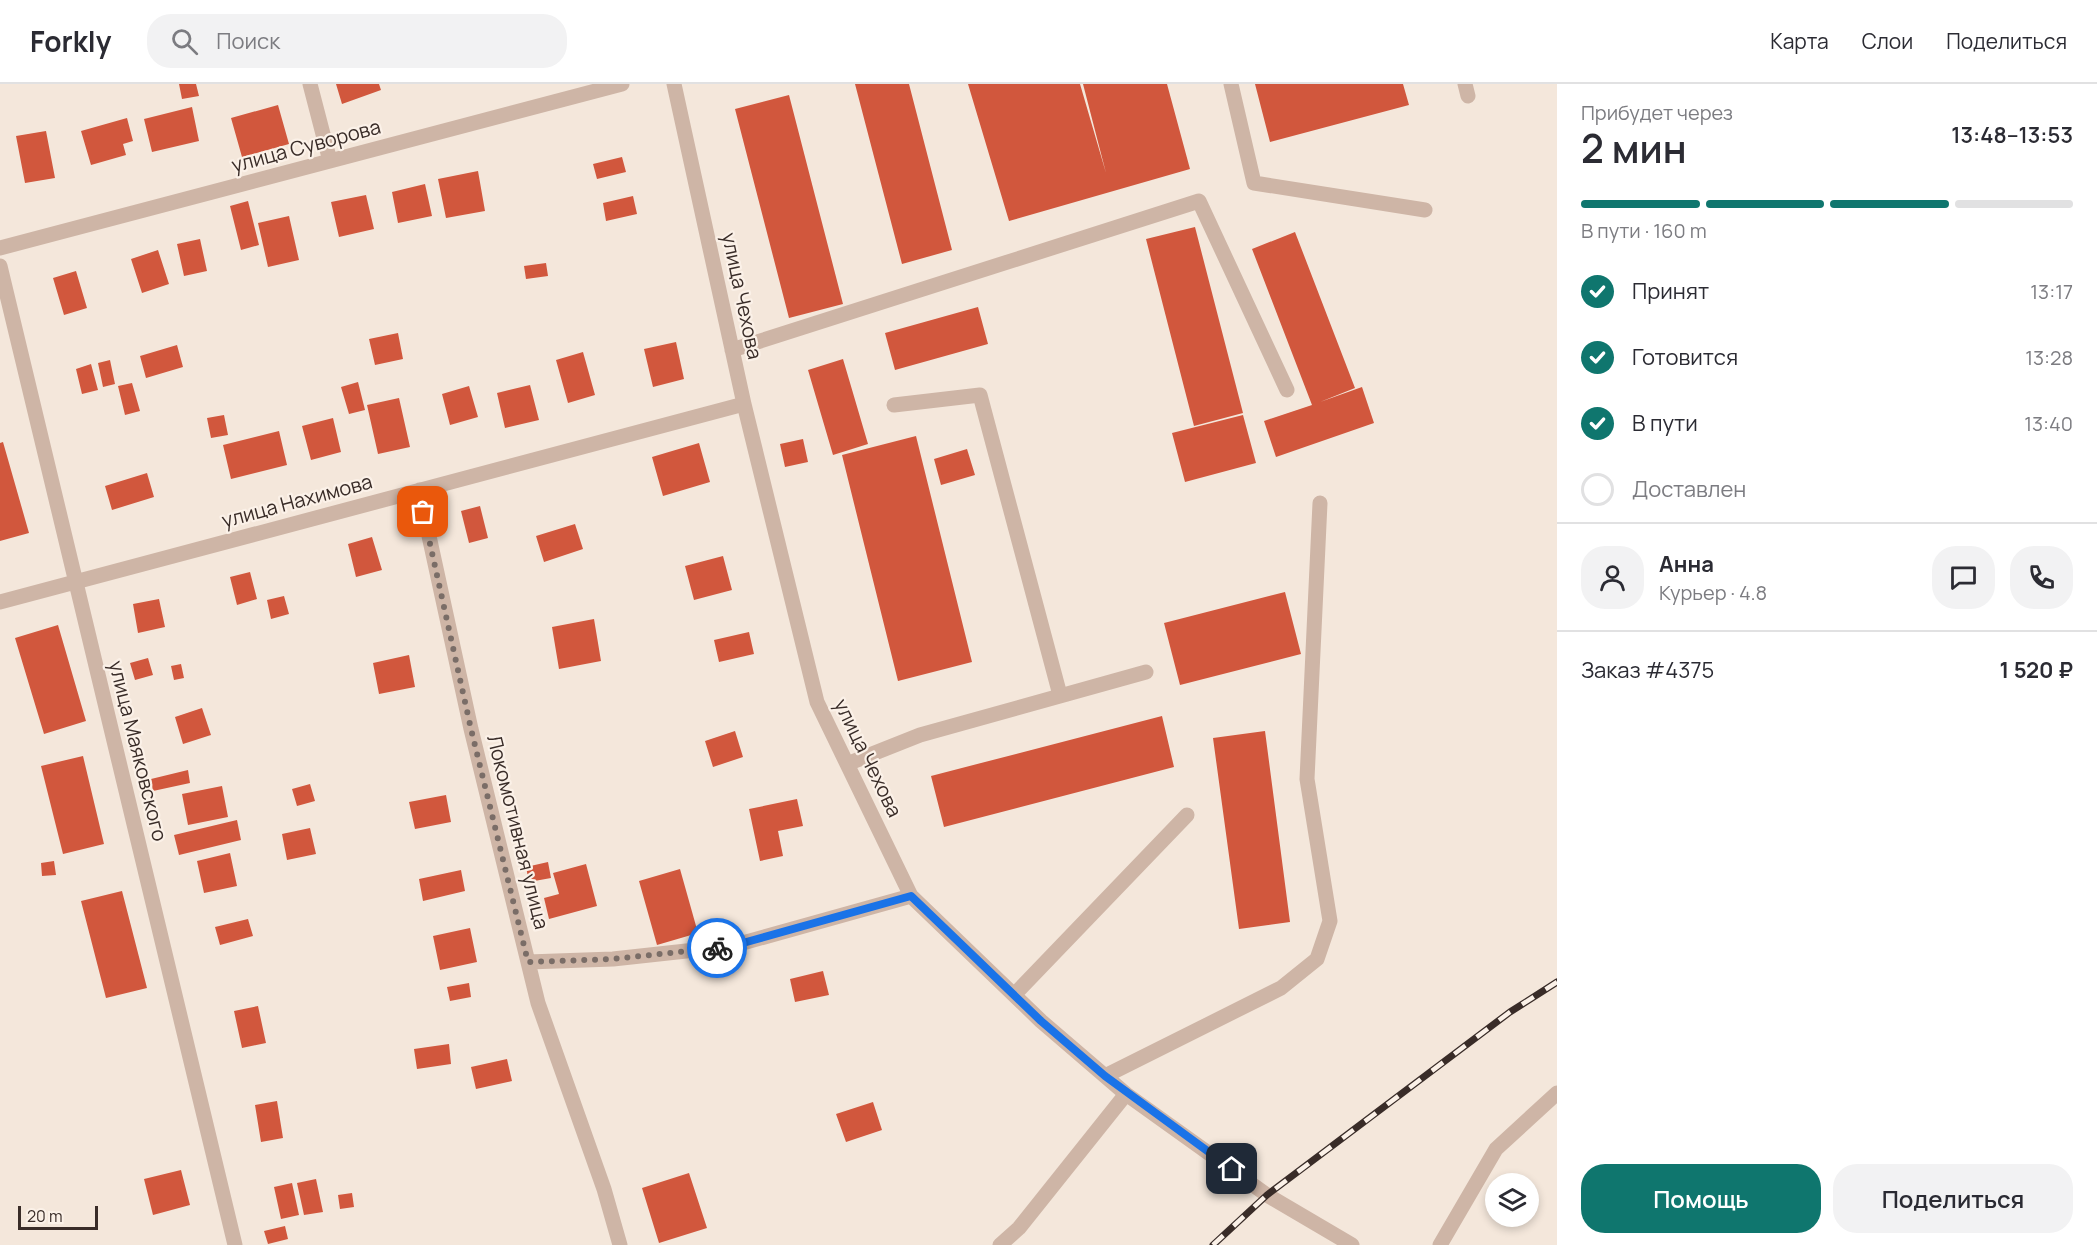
<!DOCTYPE html>
<html lang="ru">
<meta charset="utf-8">
<style>
:root{--surface:#fff;--page:#f2f2f3;--text:#2b2b33;--muted:#7c7c81;--line:#e1e1e2;--accent:#0f766e}
body{margin:0;font-family:Manrope,sans-serif;background:var(--page);color:var(--text);height:100vh;display:flex;flex-direction:column;font-size:22px;white-space:nowrap}
*{box-sizing:border-box;margin:0}
p{font-size:20px;color:var(--muted)}
.icon{flex:none;width:33px;height:33px;fill:none;stroke:currentColor;stroke-width:2;stroke-linecap:round;stroke-linejoin:round}
.map{position:relative;flex:1;overflow:hidden}
.drawer{display:flex;flex-direction:column;background:var(--surface);width:540px}
.drawer>*{flex:none}
.fabs{position:absolute;left:1485px;top:1089px;display:grid;gap:12px}
.fabs a{display:grid;place-items:center;width:54px;height:54px;border-radius:50%;background:var(--surface);box-shadow:0 3px 9px #0003;font-size:30px}
.scale{position:absolute;left:18px;bottom:15px;width:80px;box-sizing:border-box;padding-left:6px;border:3px solid #392c28;border-top:0;font-size:16px;line-height:21px;white-space:nowrap;color:#392c28;-webkit-text-stroke:4px #fbf1e8;paint-order:stroke}
.pin{position:absolute;display:grid;place-items:center;width:51px;height:51px;color:#fff;margin:-26px;border-radius:12px;box-shadow:0 3px 9px #0006}
.courier{position:absolute;display:grid;place-items:center;width:60px;height:60px;margin:-30px;border:4px solid #1a73e8;border-radius:50%;background:#fff;color:#222;box-shadow:0 2px 8px #0007}
.head em{font-style:normal;font-weight:600}
.head div{display:flex;flex-direction:column-reverse}
.head{display:flex;align-items:center;justify-content:space-between;height:102px;padding:0 24px}
h1{font-size:39px;font-weight:600;line-height:45px}
.bar{display:grid;grid-template-columns:repeat(4,1fr);gap:9px 6px;align-content:center;height:72px;padding:0 24px}
.bar i{height:8px;border-radius:4px;background:var(--line)}
.bar .selected{background:var(--accent)}
.bar p{grid-column:span 4}
.line{display:flex;align-items:center;gap:15px;padding:0 24px;border-top:2px solid var(--line)}
.line div{flex:1}
.round{display:grid;place-items:center;flex:none;width:63px;height:63px;border-radius:24px;background:var(--page)}
ol{padding:0 24px;list-style:none}
li{display:flex;align-items:center;gap:18px;height:66px}
li p{margin-inline-start:auto}
li .icon{padding:6px;border-radius:50%;background:var(--accent);color:#fff;stroke-width:4}
li:last-child{color:var(--muted)}
li i{width:33px;height:33px;border:3px solid var(--line);border-radius:50%}
.primary-button{display:flex;gap:12px;margin-top:auto;padding:12px 24px}
.primary-button a{flex:1;height:69px;border-radius:24px;background:var(--accent);color:#fff;font-size:24px;font-weight:600;line-height:69px;text-align:center}
.primary-button a+a{background:var(--page);color:var(--text)}
header{display:flex;align-items:center;gap:36px;box-sizing:border-box;height:84px;padding:0 30px;background:var(--surface);border-bottom:2px solid var(--line)}
header strong{font-size:28px}
nav{display:flex;gap:33px;margin-inline-start:auto;font-size:21px}
.search{width:420px;height:54px;background:var(--page);display:flex;align-items:center;gap:15px;box-sizing:border-box;padding:0 21px;border-radius:24px;color:var(--muted);font-size:22px}
main{display:flex;flex:1;min-height:0}
.map>svg:first-child{display:block}
.building{fill:#d1573d}
.lines{fill:none;stroke-linecap:round;stroke-linejoin:round}
.minor{stroke:#ceb5a6;stroke-width:15}
.rail-casing{stroke:#392c28;stroke-width:7}
.rail{stroke:#fbf1e8;stroke-width:4.5;stroke-dasharray:14;stroke-linecap:butt}
.done{stroke:#7a6d67;stroke-width:6;stroke-dasharray:0 10.8}
.route{stroke:#1a73e8;stroke-width:8}
.labels{text-anchor:middle;stroke-width:4.5;stroke-linejoin:round;paint-order:stroke}
.street-label{font-size:20px;fill:#392c28;stroke:#fbf1e8}
</style>
<header>
<strong>Forkly</strong>
<div class="search"><svg class="icon" aria-label="search" viewBox="0 0 24 24"><circle cx="10" cy="10" r="6"/><path d="M15 15l6 6"/></svg>Поиск</div>
<nav><a>Карта</a><a>Слои</a><a>Поделиться</a></nav>
</header>
<main>
<div class="map">
<svg width="1557" height="1161" viewBox="0 0 1557 1161">
<rect width="100%" height="100%" fill="#f4e7db"/>
<path class="building" d="M179,0H196L199,12L182,15Z
M336,0H379L381,6L342,20Z
M855,0H909L952,166L902,180Z
M968,0H1080L1106,89L1083,0H1167L1190,85L1009,137Z
M1255,0H1403L1409,21L1270,58Z
M789,11L843,220L789,234L735,25Z
M278,21L289,60L242,73L231,34Z
M192,23L199,57L152,68L144,35Z
M127,34L133,57L123,60L126,71L91,81L81,47Z
M46,47L55,94L25,99L16,52Z
M622,73L626,88L597,95L593,80Z
M478,87L485,127L446,134L438,95Z
M425,100L432,132L398,139L392,108Z
M366,111L374,145L339,153L331,118Z
M633,112L637,130L606,137L603,119Z
M248,117L259,161L241,166L230,122Z
M289,132L299,176L268,183L258,139Z
M1195,143L1243,329L1194,342L1146,155Z
M1295,148L1355,304L1320,318L1362,303L1374,339L1276,373L1264,337L1312,321L1252,165Z
M200,155L207,187L184,192L177,160Z
M158,166L169,200L142,209L131,175Z
M546,179L548,192L526,195L524,182Z
M76,187L87,224L64,231L53,194Z
M978,223L988,260L895,286L885,249Z
M398,249L403,275L375,281L369,255Z
M676,258L684,295L653,303L644,265Z
M177,261L183,283L146,294L140,272Z
M583,268L595,311L568,319L556,276Z
M843,275L868,360L833,371L808,286Z
M110,276L115,300L103,303L98,279Z
M91,280L98,306L82,310L76,285Z
M358,298L365,326L349,330L341,303Z
M132,299L140,327L125,331L118,302Z
M530,301L539,336L505,344L497,309Z
M469,302L478,333L450,341L442,310Z
M399,314L410,363L378,370L367,321Z
M224,331L228,351L211,354L207,334Z
M1243,331L1256,379L1185,398L1172,349Z
M333,334L341,368L311,376L302,342Z
M279,347L287,381L231,395L223,361Z
M916,352L972,578L898,597L842,371Z
M803,355L808,378L785,383L780,360Z
M3,358L29,449L0,457V359Z
M699,359L710,398L663,412L652,373Z
M967,365L975,391L941,401L934,375Z
M147,389L154,413L112,426L105,402Z
M480,422L488,454L469,459L461,427Z
M575,440L583,465L544,478L536,452Z
M372,453L382,486L356,493L348,460Z
M723,472L732,506L694,516L685,482Z
M250,488L257,515L237,521L230,493Z
M1285,508L1301,570L1180,601L1164,539Z
M284,512L289,530L271,535L267,516Z
M159,515L165,543L138,549L133,520Z
M594,535L601,577L559,585L552,543Z
M58,541L86,637L44,650L15,554Z
M749,548L754,570L719,578L714,556Z
M409,571L415,603L379,610L373,579Z
M148,574L153,591L135,596L130,579Z
M181,580L184,594L174,596L171,582Z
M202,624L211,651L183,660L175,633Z
M1162,632L1174,683L944,743L931,692Z
M735,647L743,673L713,683L705,657Z
M1265,647L1290,838L1239,845L1213,654Z
M83,672L104,760L63,770L41,682Z
M188,686L190,699L153,707L151,695Z
M310,700L315,717L297,722L292,705Z
M222,702L228,733L188,741L182,710Z
M446,711L451,738L415,745L409,718Z
M797,715L803,742L778,747L783,772L760,777L749,725Z
M237,736L241,756L179,771L174,751Z
M310,744L316,770L287,776L282,750Z
M230,769L237,802L204,809L197,777Z
M54,777L56,791L42,792L41,779Z
M548,778L551,794L529,798L526,783Z
M586,780L597,822L549,835L544,814L559,810L553,789Z
M680,785L698,849L657,861L639,797Z
M461,786L465,807L423,817L419,795Z
M122,807L147,904L106,914L81,817Z
M248,835L253,852L220,861L215,843Z
M470,844L477,878L440,886L433,852Z
M823,887L829,911L795,918L790,895Z
M469,899L471,913L450,917L447,903Z
M258,922L266,959L242,964L234,927Z
M449,960L451,980L417,985L414,965Z
M507,975L512,997L476,1005L471,983Z
M277,1017L283,1054L261,1058L255,1021Z
M873,1018L882,1046L846,1058L836,1030Z
M181,1086L190,1121L153,1131L144,1095Z
M689,1089L707,1144L659,1159L642,1104Z
M316,1095L323,1128L304,1131L297,1099Z
M292,1099L299,1131L281,1135L274,1103Z
M352,1109L354,1123L340,1125L338,1111Z
M285,1142L288,1155L268,1160L264,1147Z"/>
<g class="lines">
<path class="minor" d="M310,0L330,77
M674,0L744,320L817,618L911,812L1041,937L1126,1010L1267,1111L1352,1161
M1231,0L1254,99L1425,126
M1465,0L1468,12
M0,164L622,0
M0,182L235,1161
M732,266L1199,117L1287,306
M894,321L980,311L1060,611
M419,406L471,645L538,919L604,1105L620,1161
M0,518L744,320
M847,680L920,651L1146,588
M528,878L613,875L732,862L911,812
M1014,911L1187,731
M1105,992L1281,904L1317,875L1330,837L1307,695L1320,419
M1000,1161L1019,1144L1126,1010
M1440,1161L1496,1065L1557,1009"/>
<g class="rail-casing">
<path id="rail" d="M1213,1161L1267,1111L1510,928L1557,898"/>
</g>
<use href="#rail" class="rail"/>
</g>
<g class="lines">
<path class="done" d="M423,428L471,645L528,878L613,875L717,864"/>
<path class="route" d="M717,864L732,862L911,812L1041,937L1105,992L1232,1085"/>
</g>
<g class="labels">
<g class="street-label">
<text transform="translate(306 62) rotate(-15)" y="7">улица Суворова</text>
<text transform="translate(742 212) rotate(78)" y="7">улица Чехова</text>
<text transform="translate(297 417) rotate(-15)" y="7">улица Нахимова</text>
<text transform="translate(138 667) rotate(76)" y="7">улица Маяковского</text>
<text transform="translate(868 674) rotate(64)" y="7">улица Чехова</text>
<text transform="translate(518 748) rotate(76)" y="7">Локомотивная улица</text>
</g>
</g>
</svg>
<div class="fabs">
<a><svg class="icon" aria-label="layers" viewBox="0 0 24 24"><path d="M12 4l9 5-9 5-9-5zM3 14l9 5 9-5"/></svg></a>
</div>
<div class="scale">20 m</div>
<div class="pin" style="left:423px;top:428px;background:#ea580c"><svg class="icon" aria-label="bag" viewBox="0 0 24 24"><path d="M5 8h14l-1 12H6zM9 8a3 3 0 0 1 6 0"/></svg></div>
<div class="pin" style="left:1232px;top:1085px;background:#1f2937"><svg class="icon" aria-label="home" viewBox="0 0 24 24"><path d="M3 11l9-7 9 7M6 9v11h12V9"/></svg></div>
<div class="courier" style="left:717px;top:864px"><svg class="icon" aria-label="bike" viewBox="0 0 24 24"><circle cx="6" cy="16" r="4"/><circle cx="18" cy="16" r="4"/><path d="M6 16l4-8h5l3 8M10 8l3 8H6M13 5h3"/></svg></div>
</div>
<section class="drawer">
<div class="head"><div><h1>2 мин</h1><p>Прибудет через</p></div><em>13:48–13:53</em></div>
<div class="bar"><i class="selected"></i><i class="selected"></i><i class="selected"></i><i></i><p>В пути · 160 m</p></div>
<ol>
<li><svg class="icon" aria-label="check" viewBox="0 0 24 24"><path d="M5 12l5 5 9-10"/></svg>Принят<p>13:17</p></li>
<li><svg class="icon" aria-label="check" viewBox="0 0 24 24"><path d="M5 12l5 5 9-10"/></svg>Готовится<p>13:28</p></li>
<li><svg class="icon" aria-label="check" viewBox="0 0 24 24"><path d="M5 12l5 5 9-10"/></svg>В пути<p>13:40</p></li>
<li><i></i>Доставлен</li>
</ol>
<div class="line" style="height:108px"><a class="round"><svg class="icon" aria-label="person" viewBox="0 0 24 24"><circle cx="12" cy="8" r="4"/><path d="M4 21q1-7 8-7t8 7"/></svg></a><div><b>Анна</b><p>Курьер · 4.8</p></div><a class="round"><svg class="icon" aria-label="chat" viewBox="0 0 24 24"><path d="M4 5h16v11H9l-5 4z"/></svg></a><a class="round"><svg class="icon" aria-label="phone" viewBox="0 0 24 24"><path d="M5 4h4l2 5-3 2q2 4 5 5l2-3 5 2v4C11 20 4 13 5 4z"/></svg></a></div>
<div class="line" style="height:78px"><div>Заказ #4375</div><b>1 520 ₽</b></div>
<div class="primary-button"><a>Помощь</a><a>Поделиться</a></div>
</section>
</main>
